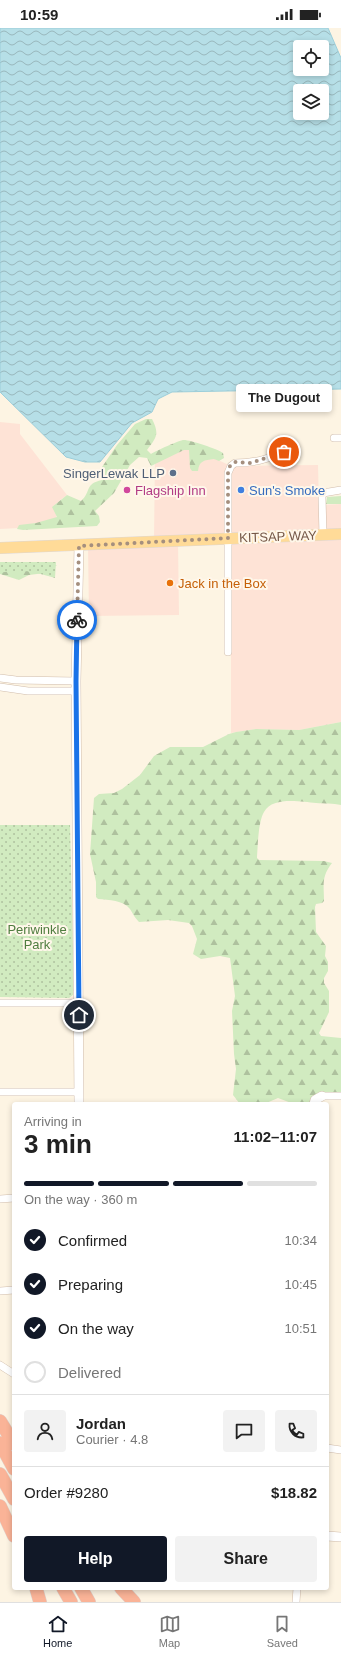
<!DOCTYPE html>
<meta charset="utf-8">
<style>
:root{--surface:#fff;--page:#f2f2f2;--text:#222;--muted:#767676;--line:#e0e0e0;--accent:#111827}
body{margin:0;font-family:Helvetica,sans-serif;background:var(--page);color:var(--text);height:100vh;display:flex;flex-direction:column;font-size:15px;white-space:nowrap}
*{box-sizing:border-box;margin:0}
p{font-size:13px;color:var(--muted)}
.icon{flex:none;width:22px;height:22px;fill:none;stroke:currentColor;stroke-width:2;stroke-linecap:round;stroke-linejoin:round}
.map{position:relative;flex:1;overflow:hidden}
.side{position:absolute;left:12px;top:1074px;width:317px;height:488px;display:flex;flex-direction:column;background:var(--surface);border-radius:4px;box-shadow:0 2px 6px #0003}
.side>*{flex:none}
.buttons{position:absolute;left:293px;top:12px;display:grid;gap:8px}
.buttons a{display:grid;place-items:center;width:36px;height:36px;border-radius:4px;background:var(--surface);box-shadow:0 2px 6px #0003;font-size:20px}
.pin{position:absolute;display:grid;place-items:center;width:34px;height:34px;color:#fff;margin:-17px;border:2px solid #fff;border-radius:50%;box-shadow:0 1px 4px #0007}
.courier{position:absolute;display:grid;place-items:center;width:40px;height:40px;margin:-20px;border:3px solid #1a73e8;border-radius:50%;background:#fff;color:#222;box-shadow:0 1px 5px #0007}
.bubble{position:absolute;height:28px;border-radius:4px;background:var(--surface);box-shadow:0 2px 6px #0003;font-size:13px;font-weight:700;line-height:28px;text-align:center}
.head em{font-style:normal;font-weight:700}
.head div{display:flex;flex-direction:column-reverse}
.head{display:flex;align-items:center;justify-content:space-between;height:68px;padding:0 12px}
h1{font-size:26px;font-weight:700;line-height:30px}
.bar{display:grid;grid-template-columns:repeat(4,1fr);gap:6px 4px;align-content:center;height:48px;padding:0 12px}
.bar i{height:5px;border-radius:3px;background:var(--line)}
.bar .on{background:var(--accent)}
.bar p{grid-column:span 4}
.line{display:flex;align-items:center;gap:10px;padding:0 12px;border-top:1px solid var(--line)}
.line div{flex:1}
.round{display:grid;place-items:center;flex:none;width:42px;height:42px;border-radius:4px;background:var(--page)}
ol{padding:0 12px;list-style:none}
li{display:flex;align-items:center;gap:12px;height:44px}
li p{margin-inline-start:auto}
li .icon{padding:4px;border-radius:50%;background:var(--accent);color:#fff;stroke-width:4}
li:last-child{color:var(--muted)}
li i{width:22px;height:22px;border:2px solid var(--line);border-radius:50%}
.primary-button{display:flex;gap:8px;margin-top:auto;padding:8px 12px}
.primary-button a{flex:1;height:46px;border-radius:4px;background:var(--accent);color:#fff;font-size:16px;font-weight:700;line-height:46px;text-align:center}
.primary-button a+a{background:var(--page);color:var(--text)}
.status{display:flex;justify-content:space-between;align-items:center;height:28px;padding:0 20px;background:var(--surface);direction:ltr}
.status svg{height:11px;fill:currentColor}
.menu{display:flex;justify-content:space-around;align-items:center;height:56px;border-top:1px solid var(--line);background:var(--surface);font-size:11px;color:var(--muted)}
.menu a{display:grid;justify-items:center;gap:2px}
.menu .on{color:var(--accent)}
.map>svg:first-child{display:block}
.commercial{fill:#fee3d6}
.forest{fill:url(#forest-firs)}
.park{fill:url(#park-dots)}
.water{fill:url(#water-waves);stroke:#9cceda;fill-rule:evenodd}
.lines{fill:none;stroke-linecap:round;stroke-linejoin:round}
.minor-casing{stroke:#d1bdac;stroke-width:8}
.tertiary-casing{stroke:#d1bdac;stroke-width:10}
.primary-casing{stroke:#ded7d3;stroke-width:12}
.motorway-casing{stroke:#ded7d3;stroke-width:14}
.minor{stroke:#fff;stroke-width:7}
.tertiary{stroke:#fff;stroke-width:9}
.primary{stroke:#ffdb98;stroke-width:11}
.motorway{stroke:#fab397;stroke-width:13}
.done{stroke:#a58f7e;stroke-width:4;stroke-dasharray:0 7.2}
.route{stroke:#1a73e8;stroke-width:5}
.service-dot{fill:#5c6f8a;stroke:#fff7ea;stroke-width:1.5}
.hotel-dot{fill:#d1479c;stroke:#fff7ea;stroke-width:1.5}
.shop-dot{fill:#3f7fe0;stroke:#fff7ea;stroke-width:1.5}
.food-dot{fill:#e8710a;stroke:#fff7ea;stroke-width:1.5}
.labels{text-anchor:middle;stroke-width:4;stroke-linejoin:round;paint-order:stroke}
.service-label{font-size:13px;fill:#4e5e75;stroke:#fff7ea;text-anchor:end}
.hotel-label{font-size:13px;fill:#b23c85;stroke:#fff7ea;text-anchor:start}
.shop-label{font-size:13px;fill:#366cbe;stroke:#fff7ea;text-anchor:start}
.street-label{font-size:13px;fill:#765948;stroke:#fff7ea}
.food-label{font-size:13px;fill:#c56008;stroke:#fff7ea;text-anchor:start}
.park-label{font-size:13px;fill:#4f7d3f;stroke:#fff7ea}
</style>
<div class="status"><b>10:59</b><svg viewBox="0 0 49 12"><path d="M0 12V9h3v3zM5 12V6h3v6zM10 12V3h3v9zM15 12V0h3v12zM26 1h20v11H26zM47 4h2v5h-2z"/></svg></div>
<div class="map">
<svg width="341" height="1574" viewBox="0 0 341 1574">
<defs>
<pattern id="forest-firs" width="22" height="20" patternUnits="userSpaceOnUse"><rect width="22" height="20" fill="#d1ebc0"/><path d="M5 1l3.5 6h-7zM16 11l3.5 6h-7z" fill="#aec19e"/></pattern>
<pattern id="park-dots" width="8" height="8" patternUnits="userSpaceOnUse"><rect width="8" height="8" fill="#d1ebc0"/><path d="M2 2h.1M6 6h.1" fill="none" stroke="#aec19e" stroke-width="1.8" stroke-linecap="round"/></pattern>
<pattern id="water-waves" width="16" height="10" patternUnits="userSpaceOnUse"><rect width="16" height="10" fill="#b6dfe7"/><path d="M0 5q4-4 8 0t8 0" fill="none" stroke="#99b8bd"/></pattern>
</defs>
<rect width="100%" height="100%" fill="#fdf4e3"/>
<path class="commercial" d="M0,394L20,396V406L67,467L59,473L56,486L58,498L0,501Z
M190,419L231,438L318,437L319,477L341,476V505L154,511L155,429Z
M341,509V694L299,702L256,701L231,705V512Z
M178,514L179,587L89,588L88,518Z"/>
<path class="forest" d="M146,391H152C160,406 156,410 147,422L151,426C156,423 179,412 184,412C190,412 218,421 223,425L224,430L219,433L214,431C204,432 199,433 198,443H192L190,440L189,422H184L151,438L147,430L139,429L130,437L114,465L95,483L99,488L100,494L97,498L23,502L17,501L19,497L36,495L57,489L52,479L67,467L81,473C92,463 84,456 102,452V439L117,417L135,396Z
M341,468V476H326L327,469Z
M0,536L57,537L45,545L29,547L19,552L0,546Z
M341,694V777C333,775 324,776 316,775C301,774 273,768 264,784C258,794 258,818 257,830L259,832L324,833L332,835C321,849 324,857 324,873L322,875L316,876L315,879L316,904L326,918L325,928L328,934V943L324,950V955L329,963V984L319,1005L321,1008L341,1010V1065L310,1076H294L278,1070L264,1076H240L233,1067L236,1041L234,1026L232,983L235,968L230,930L220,928L201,931L193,926L197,911L192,898L189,895L168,892L139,894C135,890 133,886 130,881C123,872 109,872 98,871L96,869V854L90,826L94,770L99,766L114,765L122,761L140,747L154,728L170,719H203L229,706L236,704L256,701L299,702Z"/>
<path class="park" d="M0,534H56L55,550C35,544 21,540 0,545Z
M0,797H70L74,962L73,967L69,970L0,969Z"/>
<path class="water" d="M0,0H328L341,30V361L172,364L158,371L152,384L132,395L100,434H85L66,429L0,364ZM300,19H322V41H300ZM300,63H322V85H300Z"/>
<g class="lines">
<g class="minor-casing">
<path id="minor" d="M334,410H341
M323,507L322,469L323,465L341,462
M228,624V445L231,438L235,435C259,435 273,429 294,419
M0,650L16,652L76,653
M0,659L28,663H76
M0,975H79
M0,1064H79
M322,1068H341
M0,1171L14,1170
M0,1263L14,1262
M0,1337L14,1346
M327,1420L341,1422
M296,1574L297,1560"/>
</g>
<g class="tertiary-casing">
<path id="tertiary" d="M79,518L76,653L79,1076
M314,1076L315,1072L322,1068
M327,1508L341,1509"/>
</g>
<g class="primary-casing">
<path id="primary" d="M0,520L341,506"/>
</g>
<g class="motorway-casing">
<path id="motorway" d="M0,1393L14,1416
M0,1415L14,1441
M0,1446L14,1471
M0,1478L14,1508
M36,1560L40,1574
M63,1560L71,1574
M81,1560L89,1574
M121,1560L134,1574"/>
</g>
<use href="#minor" class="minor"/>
<use href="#tertiary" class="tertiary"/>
<use href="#primary" class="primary"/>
<use href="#motorway" class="motorway"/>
</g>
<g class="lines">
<path class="done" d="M77,592L79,518L228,510V445L230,438L235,434L251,435L284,424"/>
<path class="route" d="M77,592L76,653L79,987"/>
</g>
<circle class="service-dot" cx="173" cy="445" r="4"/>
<circle class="hotel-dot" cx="127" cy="462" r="4"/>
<circle class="shop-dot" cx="241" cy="462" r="4"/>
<circle class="food-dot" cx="170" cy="555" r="4"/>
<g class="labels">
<g class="service-label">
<text x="165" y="450">SingerLewak LLP</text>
</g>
<g class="hotel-label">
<text x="135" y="467">Flagship Inn</text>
</g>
<g class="shop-label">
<text x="249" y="467">Sun's Smoke</text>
</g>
<g class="street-label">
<text transform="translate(278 508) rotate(-2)" y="5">KITSAP WAY</text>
</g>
<g class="food-label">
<text x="178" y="560">Jack in the Box</text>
</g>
<g class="park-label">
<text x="37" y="906">Periwinkle<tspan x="37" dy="15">Park</tspan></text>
</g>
</g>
</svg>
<div class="buttons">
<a><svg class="icon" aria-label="locate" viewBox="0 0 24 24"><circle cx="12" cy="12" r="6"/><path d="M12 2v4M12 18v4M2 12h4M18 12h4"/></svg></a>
<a><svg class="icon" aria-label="layers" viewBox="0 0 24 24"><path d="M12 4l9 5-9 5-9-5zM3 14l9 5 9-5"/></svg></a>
</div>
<div class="pin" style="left:284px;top:424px;background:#ea580c"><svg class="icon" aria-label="bag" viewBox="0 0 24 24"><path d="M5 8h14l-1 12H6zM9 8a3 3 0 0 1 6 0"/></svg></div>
<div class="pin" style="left:79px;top:987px;background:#1f2937"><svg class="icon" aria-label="home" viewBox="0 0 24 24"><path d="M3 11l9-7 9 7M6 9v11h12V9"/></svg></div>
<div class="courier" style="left:77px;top:592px"><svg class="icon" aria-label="bike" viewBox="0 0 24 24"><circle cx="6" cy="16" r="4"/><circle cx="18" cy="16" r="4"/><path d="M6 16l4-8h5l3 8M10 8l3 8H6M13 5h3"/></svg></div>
<div class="bubble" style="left:236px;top:356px;width:96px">The Dugout</div>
<section class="side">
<div class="head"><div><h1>3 min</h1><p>Arriving in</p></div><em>11:02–11:07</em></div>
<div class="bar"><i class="on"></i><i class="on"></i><i class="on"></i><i></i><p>On the way · 360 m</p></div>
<ol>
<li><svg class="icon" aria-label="check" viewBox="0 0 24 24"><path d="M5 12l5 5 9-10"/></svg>Confirmed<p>10:34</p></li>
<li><svg class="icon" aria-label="check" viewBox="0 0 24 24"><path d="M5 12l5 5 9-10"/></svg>Preparing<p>10:45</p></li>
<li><svg class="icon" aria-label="check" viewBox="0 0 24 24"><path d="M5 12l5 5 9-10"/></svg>On the way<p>10:51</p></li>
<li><i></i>Delivered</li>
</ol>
<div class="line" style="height:72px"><a class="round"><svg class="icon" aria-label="person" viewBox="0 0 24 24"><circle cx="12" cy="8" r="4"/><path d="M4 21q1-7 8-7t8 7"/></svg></a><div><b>Jordan</b><p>Courier · 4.8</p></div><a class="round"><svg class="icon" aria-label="chat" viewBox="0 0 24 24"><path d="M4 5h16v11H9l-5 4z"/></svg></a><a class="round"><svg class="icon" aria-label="phone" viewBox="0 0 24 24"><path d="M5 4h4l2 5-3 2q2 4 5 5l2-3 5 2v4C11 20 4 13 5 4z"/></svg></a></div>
<div class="line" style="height:52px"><div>Order #9280</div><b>$18.82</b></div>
<div class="primary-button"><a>Help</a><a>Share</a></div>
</section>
</div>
<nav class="menu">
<a class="on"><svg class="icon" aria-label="home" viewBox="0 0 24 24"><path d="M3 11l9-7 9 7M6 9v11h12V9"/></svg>Home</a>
<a><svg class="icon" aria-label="map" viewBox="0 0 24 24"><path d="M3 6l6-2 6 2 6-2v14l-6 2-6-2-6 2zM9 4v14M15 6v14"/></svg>Map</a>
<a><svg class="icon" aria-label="saved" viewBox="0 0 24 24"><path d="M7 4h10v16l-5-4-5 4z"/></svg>Saved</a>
</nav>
